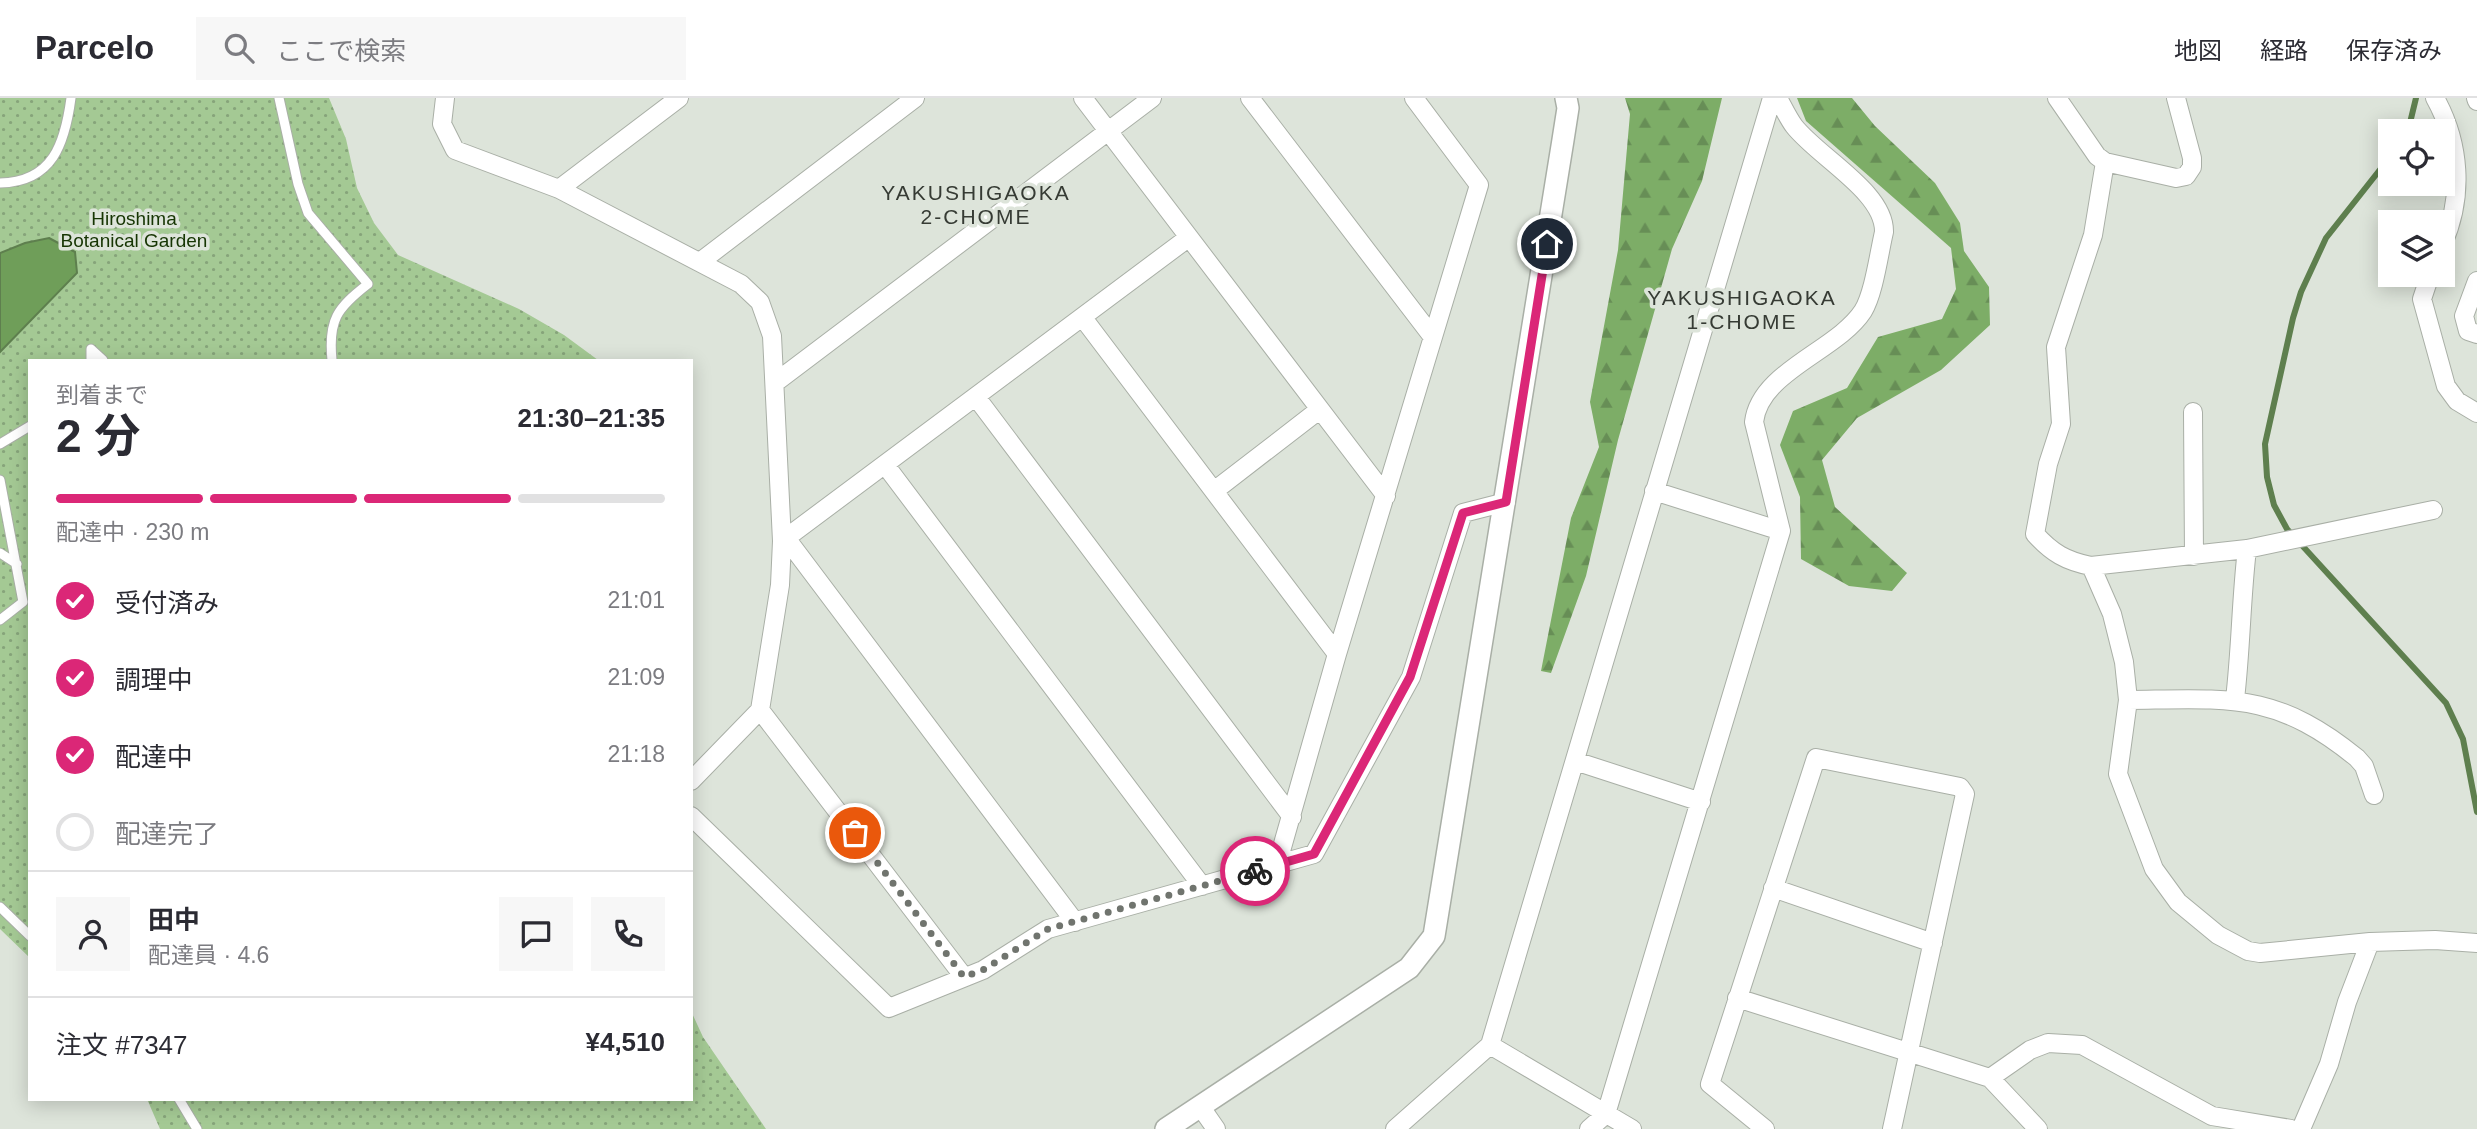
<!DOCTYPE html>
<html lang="ja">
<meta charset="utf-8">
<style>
:root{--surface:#fff;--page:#f7f7f7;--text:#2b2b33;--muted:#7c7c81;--line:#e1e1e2;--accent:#db2777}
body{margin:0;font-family:Helvetica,"Noto Sans JP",sans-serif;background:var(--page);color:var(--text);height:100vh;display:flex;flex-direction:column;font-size:26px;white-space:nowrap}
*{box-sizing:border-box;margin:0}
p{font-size:23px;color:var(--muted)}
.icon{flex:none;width:38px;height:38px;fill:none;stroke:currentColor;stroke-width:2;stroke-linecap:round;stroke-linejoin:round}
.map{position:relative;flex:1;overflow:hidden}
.drawer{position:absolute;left:28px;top:261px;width:665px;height:742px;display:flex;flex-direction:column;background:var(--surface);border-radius:0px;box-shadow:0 4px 18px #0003}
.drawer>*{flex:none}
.tools{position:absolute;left:2378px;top:21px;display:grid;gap:14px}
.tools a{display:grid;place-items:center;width:77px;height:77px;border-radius:0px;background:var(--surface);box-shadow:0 4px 18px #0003;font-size:35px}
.pin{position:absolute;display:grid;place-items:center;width:60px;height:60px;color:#fff;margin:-30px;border:4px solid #fff;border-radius:50%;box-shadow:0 2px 7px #0007}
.courier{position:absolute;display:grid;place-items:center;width:70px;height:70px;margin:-35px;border:5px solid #db2777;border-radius:50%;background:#fff;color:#222;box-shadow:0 2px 9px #0007}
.overview em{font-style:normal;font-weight:700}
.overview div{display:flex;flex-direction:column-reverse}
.overview{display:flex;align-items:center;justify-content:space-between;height:119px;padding:0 28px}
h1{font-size:46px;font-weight:700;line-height:52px}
.bar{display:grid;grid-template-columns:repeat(4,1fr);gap:10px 7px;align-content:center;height:84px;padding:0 28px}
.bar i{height:9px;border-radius:5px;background:var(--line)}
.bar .on{background:var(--accent)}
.bar p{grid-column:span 4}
.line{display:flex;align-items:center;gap:18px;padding:0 28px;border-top:2px solid var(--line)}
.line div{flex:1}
.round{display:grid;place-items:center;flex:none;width:74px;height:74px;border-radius:0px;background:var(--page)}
ol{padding:0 28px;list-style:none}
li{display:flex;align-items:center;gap:21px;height:77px}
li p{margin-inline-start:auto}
li .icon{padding:7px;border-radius:50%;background:var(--accent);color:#fff;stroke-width:4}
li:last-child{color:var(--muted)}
li i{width:38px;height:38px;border:4px solid var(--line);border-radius:50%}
header{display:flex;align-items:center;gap:42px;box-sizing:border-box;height:98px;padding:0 35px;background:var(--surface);border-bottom:2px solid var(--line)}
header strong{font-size:33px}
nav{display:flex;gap:38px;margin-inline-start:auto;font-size:24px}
.search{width:490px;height:63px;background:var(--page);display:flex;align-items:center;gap:18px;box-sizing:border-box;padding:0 24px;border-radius:0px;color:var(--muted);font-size:26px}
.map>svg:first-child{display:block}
.grass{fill:url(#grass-dots)}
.forest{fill:url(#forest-firs)}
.water{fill:#6f9e59;stroke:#5e7f4e;stroke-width:2}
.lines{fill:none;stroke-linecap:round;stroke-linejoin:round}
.stream{stroke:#5e7f4e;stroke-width:6}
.service-casing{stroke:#a9afa6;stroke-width:11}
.minor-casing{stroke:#a9afa6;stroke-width:20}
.tertiary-casing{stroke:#a9afa6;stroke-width:24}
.service{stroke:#fff;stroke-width:9}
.minor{stroke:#fff;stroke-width:18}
.tertiary{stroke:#fff;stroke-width:21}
.done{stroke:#70746e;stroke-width:7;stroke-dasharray:0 12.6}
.route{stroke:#db2777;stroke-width:9}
.labels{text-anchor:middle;stroke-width:7;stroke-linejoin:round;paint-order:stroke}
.park-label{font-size:19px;fill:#163503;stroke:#dde4da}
.neighbourhood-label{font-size:21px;letter-spacing:2px;fill:#363b34;stroke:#dde4da}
</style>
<header>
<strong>Parcelo</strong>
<div class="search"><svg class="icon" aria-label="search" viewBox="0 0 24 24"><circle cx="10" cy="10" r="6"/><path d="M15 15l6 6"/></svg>ここで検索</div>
<nav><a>地図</a><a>経路</a><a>保存済み</a></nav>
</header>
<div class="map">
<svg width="2477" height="1031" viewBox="0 0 2477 1031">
<defs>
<pattern id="grass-dots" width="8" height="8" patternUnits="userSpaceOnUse" patternTransform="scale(1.75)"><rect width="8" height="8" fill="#a4c994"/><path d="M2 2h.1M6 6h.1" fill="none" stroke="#86a47a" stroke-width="1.8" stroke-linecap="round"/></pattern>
<pattern id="forest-firs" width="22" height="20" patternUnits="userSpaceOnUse" patternTransform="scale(1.75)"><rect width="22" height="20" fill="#7dad67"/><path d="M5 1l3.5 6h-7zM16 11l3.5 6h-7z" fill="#678e56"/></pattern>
</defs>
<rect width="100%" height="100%" fill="#dde4da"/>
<path class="grass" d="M0,0H329L346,41L357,90L374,125L398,157L519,211L564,237L598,262H30V860L0,831Z
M691,913L703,939L766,1031H160L147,1001H691Z"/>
<path class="forest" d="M1625,0H1722L1702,83L1672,151L1618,342L1586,478L1551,575L1541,573L1571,420L1599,349L1590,304L1618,152L1630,16Z
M1797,0H1852L1875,28L1935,85L1960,125L1964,153L1989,189L1990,227L1941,272L1857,320L1822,362L1835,409L1907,475L1892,493L1849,488L1801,461L1800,399L1780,347L1793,313L1847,290L1878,239L1942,221L1956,191L1951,150L1806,23Z"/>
<path class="water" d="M49,140L75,154L77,175L0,254V155L25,145Z"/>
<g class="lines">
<path class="stream" d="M2408,33L2416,0
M2390,59L2326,140L2301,194L2293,220L2265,346L2267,379L2274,407L2287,431L2446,605L2463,641L2477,714"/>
<g class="service-casing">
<path id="service" d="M279,0L298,86L308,115L368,186C337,210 328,222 332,262
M0,85C53,84 65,45 71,0
M91,262V251L103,262
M0,346L30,328
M0,382L23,504L0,522
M0,455L17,466
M0,809L30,838
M179,1001L197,1031"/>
</g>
<g class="minor-casing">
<path id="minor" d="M445,0L442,26L455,52L559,91L741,186L760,204L772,238L782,443
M1083,0L1386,398
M1250,0L1432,238
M2057,0L2097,58L2105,64L2176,80L2186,78L2192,69V60L2176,0
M2435,0C2460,45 2464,98 2443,145
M2476,0L2477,3
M2105,64L2093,137L2056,249L2061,326L2048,366L2035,436C2052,455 2066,463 2091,468L2247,451L2433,412
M559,91L679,0
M700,164L915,0
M2430,177L2422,201L2446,288L2457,303L2477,315
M2477,183L2464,218L2468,233L2477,236
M1083,220L1337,556
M776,284L1152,0
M976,299L1292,719
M2193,314L2194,458
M886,368L1202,788
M1214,393L1319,312
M1654,393L1781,433
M786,440L1075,824
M2091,468L2112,516L2124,564L2128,602L2118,676L2154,771L2178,804L2218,837L2248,853L2260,855L2370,844L2435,842L2477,845
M2235,601C2241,550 2241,502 2247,451
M2128,602C2228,601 2275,593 2357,660L2364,668L2374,697
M760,612L964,879
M1575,663L1701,704
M691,683L760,612L780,487L782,443L1188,140
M691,718L889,910L983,872L1048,831L1314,756L1411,579L1463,415L1506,404
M1277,767L1337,556L1479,87L1414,0
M1773,790L1933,845
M1737,900L1990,980L2038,1031
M1490,947L1772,0
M1990,980L2030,952L2048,945L2082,947L2212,1018L2291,1031
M1200,1008L1216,1031
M1395,1031L1490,947L1632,1031
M1589,1031L1606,1016L1781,433L1754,324C1760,273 1837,253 1863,213C1874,195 1879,155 1884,134C1885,94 1818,59 1794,28C1788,20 1783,9 1778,0
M1765,1031L1710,986L1816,660L1960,689L1965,696L1892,1031
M2301,1031L2329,966L2347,904L2370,844"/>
</g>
<g class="tertiary-casing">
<path id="tertiary" d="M1166,1031L1409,870L1434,838L1563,42L1568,10L1566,0"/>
</g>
<use href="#service" class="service"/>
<use href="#minor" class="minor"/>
<use href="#tertiary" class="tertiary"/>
</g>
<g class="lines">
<path class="done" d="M855,735L964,879L983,872L1048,831L1255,773"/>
<path class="route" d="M1255,773L1314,756L1410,579L1463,415L1506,404L1547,146"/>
</g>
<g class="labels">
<g class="park-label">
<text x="134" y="127">Hiroshima<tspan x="134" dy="22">Botanical Garden</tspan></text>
</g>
<g class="neighbourhood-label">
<text x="976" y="102">YAKUSHIGAOKA<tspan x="976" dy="24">2-CHOME</tspan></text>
<text x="1742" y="207">YAKUSHIGAOKA<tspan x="1742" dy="24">1-CHOME</tspan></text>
</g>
</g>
</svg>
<div class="tools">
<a><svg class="icon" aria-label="locate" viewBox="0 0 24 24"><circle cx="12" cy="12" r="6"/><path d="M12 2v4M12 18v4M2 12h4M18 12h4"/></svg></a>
<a><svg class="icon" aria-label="layers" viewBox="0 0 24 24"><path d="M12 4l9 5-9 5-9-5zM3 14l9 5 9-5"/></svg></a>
</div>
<div class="pin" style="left:855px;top:735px;background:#ea580c"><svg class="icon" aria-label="bag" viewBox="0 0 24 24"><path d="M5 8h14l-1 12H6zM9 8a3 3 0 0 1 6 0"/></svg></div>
<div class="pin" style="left:1547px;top:146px;background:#1f2937"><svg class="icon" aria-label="home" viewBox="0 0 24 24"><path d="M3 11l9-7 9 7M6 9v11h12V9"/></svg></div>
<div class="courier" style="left:1255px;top:773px"><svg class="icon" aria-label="bike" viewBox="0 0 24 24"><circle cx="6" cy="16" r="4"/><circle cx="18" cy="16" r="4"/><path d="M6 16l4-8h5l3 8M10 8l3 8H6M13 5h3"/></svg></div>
<section class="drawer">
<div class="overview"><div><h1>2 分</h1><p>到着まで</p></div><em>21:30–21:35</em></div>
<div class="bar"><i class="on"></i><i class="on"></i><i class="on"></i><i></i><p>配達中 · 230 m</p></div>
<ol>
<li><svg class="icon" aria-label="check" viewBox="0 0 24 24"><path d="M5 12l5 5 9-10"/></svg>受付済み<p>21:01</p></li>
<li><svg class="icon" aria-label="check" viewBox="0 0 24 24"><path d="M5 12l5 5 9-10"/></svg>調理中<p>21:09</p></li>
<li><svg class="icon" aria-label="check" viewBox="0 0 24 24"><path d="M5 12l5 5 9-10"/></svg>配達中<p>21:18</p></li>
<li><i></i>配達完了</li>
</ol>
<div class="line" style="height:126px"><a class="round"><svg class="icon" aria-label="person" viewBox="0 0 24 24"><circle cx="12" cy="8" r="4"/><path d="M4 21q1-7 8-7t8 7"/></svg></a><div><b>田中</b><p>配達員 · 4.6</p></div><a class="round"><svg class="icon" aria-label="chat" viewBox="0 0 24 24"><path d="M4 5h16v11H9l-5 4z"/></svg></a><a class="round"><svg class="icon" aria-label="phone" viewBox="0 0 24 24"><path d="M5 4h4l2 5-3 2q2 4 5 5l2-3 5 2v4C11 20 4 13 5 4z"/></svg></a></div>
<div class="line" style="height:91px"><div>注文 #7347</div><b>¥4,510</b></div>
</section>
</div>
